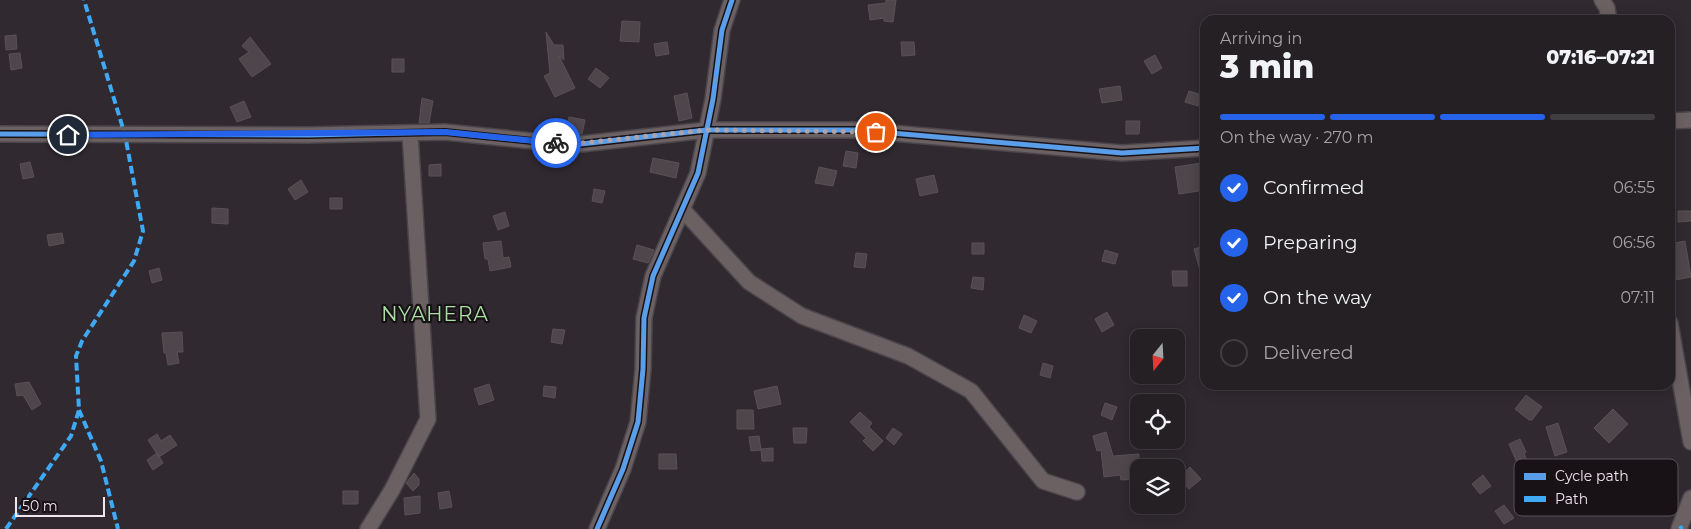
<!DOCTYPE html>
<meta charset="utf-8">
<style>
:root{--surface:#242024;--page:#302d31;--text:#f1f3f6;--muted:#a3a3a6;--line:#413e41;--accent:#2563eb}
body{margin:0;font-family:Montserrat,sans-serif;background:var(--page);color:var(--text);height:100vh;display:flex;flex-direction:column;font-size:19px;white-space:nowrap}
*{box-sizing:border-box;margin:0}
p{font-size:16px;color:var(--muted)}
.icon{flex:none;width:28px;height:28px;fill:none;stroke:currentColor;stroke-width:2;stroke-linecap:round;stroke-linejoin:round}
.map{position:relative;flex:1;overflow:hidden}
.details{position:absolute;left:1200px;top:15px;width:475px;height:375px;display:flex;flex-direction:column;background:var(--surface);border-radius:15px;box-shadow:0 2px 12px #0003,0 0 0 1px var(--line)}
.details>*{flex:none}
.needle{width:32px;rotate:198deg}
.tools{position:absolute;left:1130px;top:329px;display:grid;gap:10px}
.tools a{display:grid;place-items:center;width:55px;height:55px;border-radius:10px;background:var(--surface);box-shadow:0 2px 12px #0003,0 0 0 1px var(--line);font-size:25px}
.scale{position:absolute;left:15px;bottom:12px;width:90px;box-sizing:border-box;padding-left:5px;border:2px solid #efe6ee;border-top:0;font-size:14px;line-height:18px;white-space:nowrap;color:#efe6ee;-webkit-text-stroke:4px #181217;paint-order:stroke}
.pin{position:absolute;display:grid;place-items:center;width:42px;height:42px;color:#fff;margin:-21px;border:2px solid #fff;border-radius:50%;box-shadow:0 1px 5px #0007}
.courier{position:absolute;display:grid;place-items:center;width:50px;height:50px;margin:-25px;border:4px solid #2563eb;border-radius:50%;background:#fff;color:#222;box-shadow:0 1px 6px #0007}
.summary em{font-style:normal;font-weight:800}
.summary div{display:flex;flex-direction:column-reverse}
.summary{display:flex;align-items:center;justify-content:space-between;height:85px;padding:0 20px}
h1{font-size:32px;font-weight:800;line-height:38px}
.bar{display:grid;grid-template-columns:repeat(4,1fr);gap:8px 5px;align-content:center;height:60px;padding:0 20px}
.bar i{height:6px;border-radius:4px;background:var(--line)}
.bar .on{background:var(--accent)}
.bar p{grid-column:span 4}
ol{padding:0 20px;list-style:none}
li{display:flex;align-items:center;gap:15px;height:55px}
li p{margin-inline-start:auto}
li .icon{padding:5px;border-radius:50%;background:var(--accent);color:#fff;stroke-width:4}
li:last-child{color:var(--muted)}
li i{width:28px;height:28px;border:2px solid var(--line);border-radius:50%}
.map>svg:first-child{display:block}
.building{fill:#4f464b;stroke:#585155}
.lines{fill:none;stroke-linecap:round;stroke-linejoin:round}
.minor-casing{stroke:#4a454a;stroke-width:18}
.minor{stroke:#6c6162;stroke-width:15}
.quiet{stroke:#3fa9f5;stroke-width:4;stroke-dasharray:8 4;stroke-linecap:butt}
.cycleway-casing{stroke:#181217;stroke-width:8}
.cycleway{stroke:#5a9eea;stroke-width:5}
.done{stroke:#aca4ac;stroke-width:5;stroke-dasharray:0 9}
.route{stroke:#2563eb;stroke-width:6}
.labels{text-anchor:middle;stroke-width:4.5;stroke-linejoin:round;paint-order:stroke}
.quarter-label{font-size:20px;letter-spacing:1px;fill:#a9dfa2;stroke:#181217}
.key{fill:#181217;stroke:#585258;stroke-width:1}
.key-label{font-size:14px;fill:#efe6ee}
</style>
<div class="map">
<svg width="1691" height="529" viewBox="0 0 1691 529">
<rect width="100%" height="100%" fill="#302a30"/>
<path class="building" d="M886,0H896L893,22L884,21V18L870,20L868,5L886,3Z
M622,21L640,22L639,42L620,41Z
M546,32L554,45H563L564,60L559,56L575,88L555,97L544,76L550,73Z
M16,35L17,49L6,50L5,36Z
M250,37L271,64L252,77L239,59L249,52L242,46Z
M667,42L669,54L656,56L654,44Z
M901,42H914L915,55L902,56Z
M20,53L22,68L11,70L9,54Z
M1155,55L1162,68L1152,74L1144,61Z
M392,59H404V72H392Z
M596,68L609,78L600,88L588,79Z
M1120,86L1122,100L1102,103L1099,89Z
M1189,91L1202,95L1198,106L1185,102Z
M687,93L692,118L679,121L674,96Z
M422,98L433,101L429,123H419Z
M244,101L251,117L237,122L230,107Z
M569,117L585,120L582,134L566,130Z
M1126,121H1140L1139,134H1126Z
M846,151L858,153L856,168L843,166Z
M653,158L679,163L676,178L650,172Z
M30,162L34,177L23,179L20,164Z
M1202,163L1205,190L1179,194L1175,167Z
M441,164V176H429V165Z
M819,167L837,171L833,186L815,183Z
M934,175L938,192L920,196L916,179Z
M301,180L308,192L295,200L288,189Z
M594,189L605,191L602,203L592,201Z
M330,198H342V209H330Z
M212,208L228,209V224L212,223Z
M1678,211H1691V221L1678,222Z
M505,212L509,226L498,230L493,216Z
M62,233L64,243L49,246L47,235Z
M501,241L503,258L509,257L511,267L490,271L488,259H485L483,243Z
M1685,241L1691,277L1670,281V244Z
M972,243H984V254H972Z
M637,245L654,250L648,263L633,259Z
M1205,246V276L1202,277L1194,249Z
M1105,250L1118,254L1115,264L1102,261Z
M856,253L867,254L865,268L854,267Z
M159,268L162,280L152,283L149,271Z
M1172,271H1187V286H1173Z
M973,277L984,278L983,290L971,288Z
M1107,312L1114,325L1102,332L1095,319Z
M1024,315L1037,321L1031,333L1019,328Z
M553,329L565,330L562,344L551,342Z
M182,332L183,352H177L179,363L168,365L166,353H164L162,333Z
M1043,363L1053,366L1050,378L1040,375Z
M29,382L41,404L32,410L23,395L17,396L15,384Z
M489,384L494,400L479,405L474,389Z
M544,386L556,387L555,398L543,396Z
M777,386L781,404L758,409L754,391Z
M1526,395L1542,407L1532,420H1529L1515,409Z
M1105,403L1117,407L1112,420L1101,415Z
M1613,409L1628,424L1609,443L1594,428Z
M737,410H753L754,429H737Z
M860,412L872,423L869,427L883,441L873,451L863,441L866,438L850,422Z
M1558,423L1567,452L1555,456L1546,427Z
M793,428H807L806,443H794Z
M893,428L902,434L894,445L886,438Z
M1106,432L1113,456L1139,454V479L1121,480L1120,475L1104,477L1101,450L1097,451L1093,436Z
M157,434L161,441L170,435L177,445L159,457L148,440Z
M759,436L761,450L751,451L749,437Z
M1520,439L1526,452L1524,453L1530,468L1521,472L1509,444Z
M773,448V461H762L761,449Z
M157,453L163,463L153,470L147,460Z
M659,454H676L677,469H659Z
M1190,467L1201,479L1189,489L1179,478Z
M414,473L419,479V485L413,491L406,483Z
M1483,475L1491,486L1480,494L1472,484Z
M343,491H358V504H343Z
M449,491L452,507L440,509L438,493Z
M420,496V513L405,515L404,498Z
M1504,505L1514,518L1504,524L1495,511Z"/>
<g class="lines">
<g class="minor-casing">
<path id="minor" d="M1602,0L1607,8L1609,20
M1670,121L1691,120
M0,134L308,135L445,132L572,145L707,130H857L1122,153L1205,148
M683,210L749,282L802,316L908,356L971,391L1043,481L1077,492
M1670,323L1691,442
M368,529L392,490L428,419L410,133
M597,529L623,469L638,422L643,369L644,318L653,276L698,173L713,99L722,30L732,0
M1679,529L1691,498"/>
</g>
<use href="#minor" class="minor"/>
<path class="quiet" d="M79,410L101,461L118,529
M1680,526L1682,529
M6,529L71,436L79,410L76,356L82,341L134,261L143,231L125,135L84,0"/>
<g class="cycleway-casing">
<path id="cycleway" d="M0,134L308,135L445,132L572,145L707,130H857L1122,153L1205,148
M597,529L623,469L638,422L643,369L644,318L653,276L698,173L713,99L722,30L732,0"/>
</g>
<use href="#cycleway" class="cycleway"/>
</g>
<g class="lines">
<path class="done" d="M556,143L572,144L707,130L876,132"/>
<path class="route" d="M68,135L445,132L556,143"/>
</g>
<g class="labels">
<g class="quarter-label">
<text x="435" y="321">NYAHERA</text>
</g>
</g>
<rect x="1514" y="459" width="164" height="57" rx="8" class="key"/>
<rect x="1524" y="473" width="22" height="7" fill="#5a9eea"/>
<rect x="1524" y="496" width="22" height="6" fill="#3fa9f5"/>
<g class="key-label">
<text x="1555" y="481">Cycle path</text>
<text x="1555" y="504">Path</text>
</g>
</svg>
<div class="tools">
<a><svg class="needle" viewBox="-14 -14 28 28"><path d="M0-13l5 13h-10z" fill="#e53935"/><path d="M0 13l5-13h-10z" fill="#a3a3a6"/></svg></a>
<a><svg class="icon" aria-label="locate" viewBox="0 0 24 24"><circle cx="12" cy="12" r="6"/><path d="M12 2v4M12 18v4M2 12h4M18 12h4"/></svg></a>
<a><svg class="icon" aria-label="layers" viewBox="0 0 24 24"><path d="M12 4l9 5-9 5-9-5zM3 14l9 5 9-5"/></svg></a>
</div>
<div class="scale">50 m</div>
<div class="pin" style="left:876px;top:132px;background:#ea580c"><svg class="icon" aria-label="bag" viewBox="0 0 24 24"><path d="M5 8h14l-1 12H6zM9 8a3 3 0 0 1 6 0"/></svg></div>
<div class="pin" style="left:68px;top:135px;background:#1f2937"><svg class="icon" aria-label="home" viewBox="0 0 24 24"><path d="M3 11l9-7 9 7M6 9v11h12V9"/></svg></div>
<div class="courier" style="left:556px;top:143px"><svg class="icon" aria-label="bike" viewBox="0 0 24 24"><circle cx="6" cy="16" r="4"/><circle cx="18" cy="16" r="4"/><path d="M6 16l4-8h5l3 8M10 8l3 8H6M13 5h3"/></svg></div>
<section class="details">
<div class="summary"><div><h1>3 min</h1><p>Arriving in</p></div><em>07:16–07:21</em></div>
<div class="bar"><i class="on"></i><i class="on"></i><i class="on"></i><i></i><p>On the way · 270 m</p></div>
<ol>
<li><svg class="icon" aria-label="check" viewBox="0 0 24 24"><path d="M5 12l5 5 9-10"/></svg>Confirmed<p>06:55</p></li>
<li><svg class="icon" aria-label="check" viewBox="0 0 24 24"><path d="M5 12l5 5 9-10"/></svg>Preparing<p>06:56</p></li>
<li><svg class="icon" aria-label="check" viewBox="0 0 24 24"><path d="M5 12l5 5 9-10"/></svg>On the way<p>07:11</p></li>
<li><i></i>Delivered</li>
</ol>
</section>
</div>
